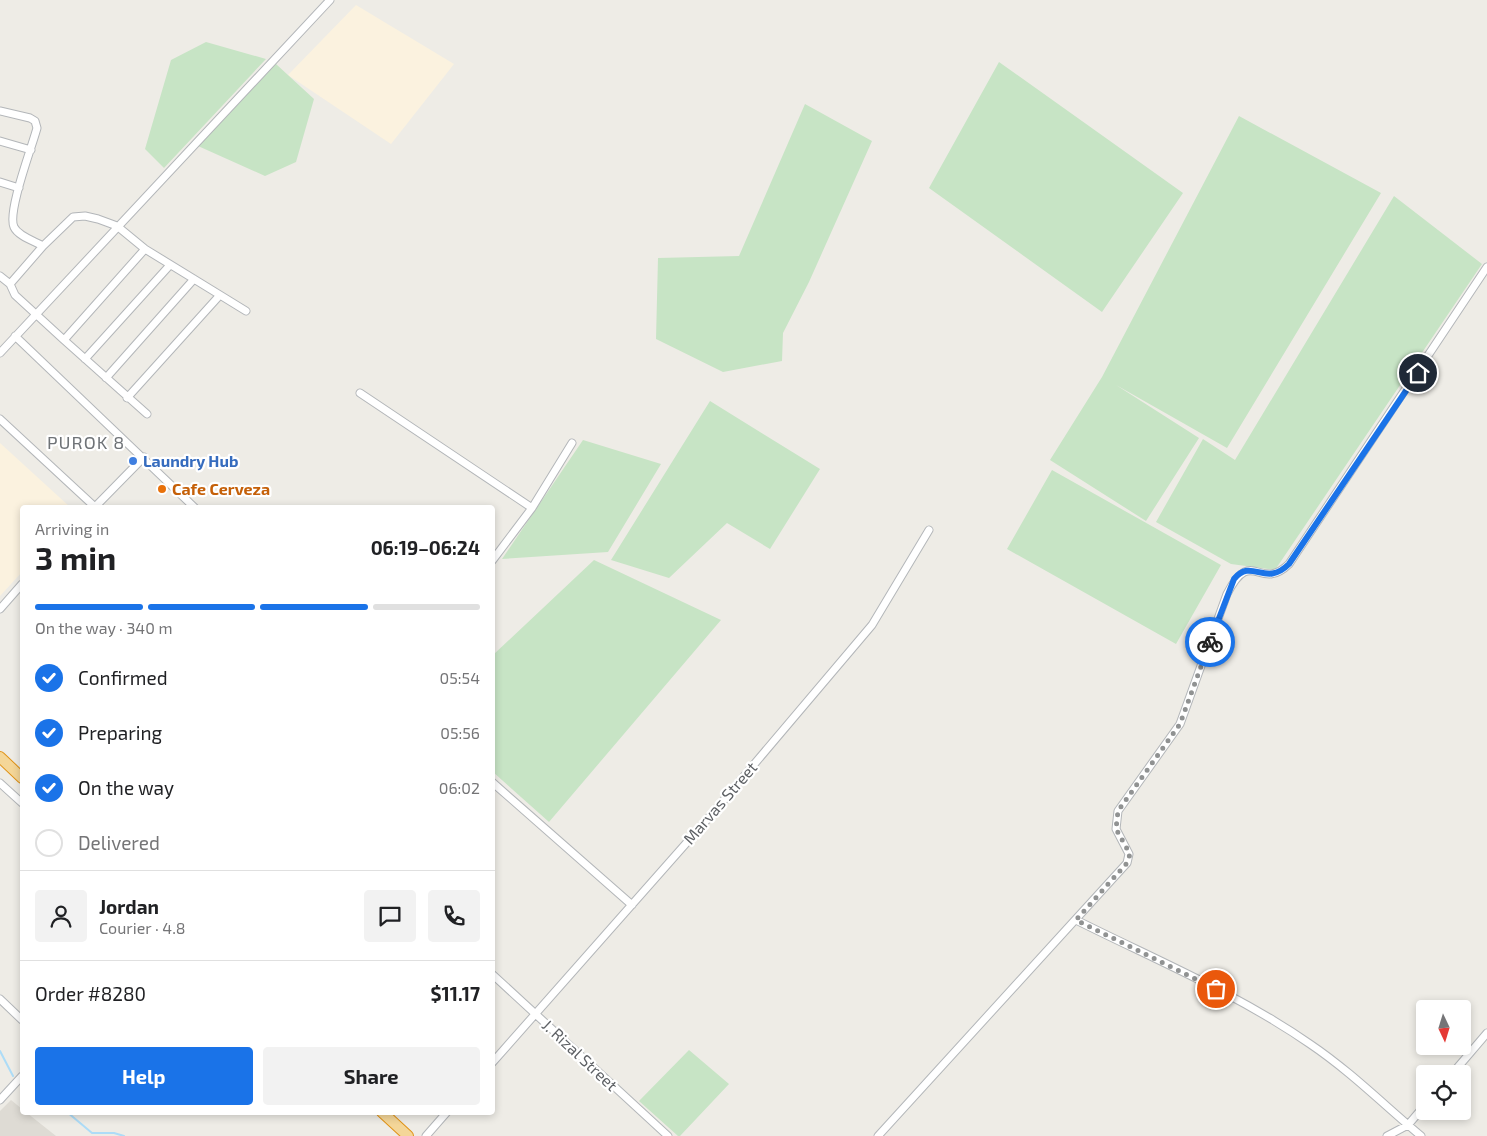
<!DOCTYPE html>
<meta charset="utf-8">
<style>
:root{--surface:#fff;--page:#f2f2f2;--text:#202124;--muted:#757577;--line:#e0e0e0;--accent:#1a73e8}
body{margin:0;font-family:"Exo 2",sans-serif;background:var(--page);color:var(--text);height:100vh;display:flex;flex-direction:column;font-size:19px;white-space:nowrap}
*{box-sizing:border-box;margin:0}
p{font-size:16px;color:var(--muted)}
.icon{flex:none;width:28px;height:28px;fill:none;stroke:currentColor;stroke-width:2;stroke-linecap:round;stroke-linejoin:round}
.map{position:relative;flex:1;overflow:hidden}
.drawer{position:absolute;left:20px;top:505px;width:475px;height:610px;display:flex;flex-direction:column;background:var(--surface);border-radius:5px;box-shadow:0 2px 8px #0003}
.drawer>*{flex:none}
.needle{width:32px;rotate:176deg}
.fabs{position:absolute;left:1416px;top:1000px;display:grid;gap:10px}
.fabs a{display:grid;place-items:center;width:55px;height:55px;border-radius:5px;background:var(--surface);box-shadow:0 2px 8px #0003;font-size:25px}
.pin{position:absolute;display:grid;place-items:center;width:42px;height:42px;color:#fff;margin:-21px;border:2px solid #fff;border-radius:50%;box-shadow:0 1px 5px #0007}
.courier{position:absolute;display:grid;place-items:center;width:50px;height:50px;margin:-25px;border:4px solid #1a73e8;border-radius:50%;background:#fff;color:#222;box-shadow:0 1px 6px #0007}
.summary em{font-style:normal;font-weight:700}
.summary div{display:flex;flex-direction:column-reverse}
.summary{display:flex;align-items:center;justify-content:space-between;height:85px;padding:0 15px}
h1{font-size:32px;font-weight:700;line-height:38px}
.bar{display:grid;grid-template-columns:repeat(4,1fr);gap:8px 5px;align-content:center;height:60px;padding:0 15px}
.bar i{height:6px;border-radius:4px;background:var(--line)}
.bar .current{background:var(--accent)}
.bar p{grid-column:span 4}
.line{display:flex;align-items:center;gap:12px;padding:0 15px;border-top:1px solid var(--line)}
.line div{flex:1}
.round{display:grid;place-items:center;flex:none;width:52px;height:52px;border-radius:5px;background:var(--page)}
ol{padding:0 15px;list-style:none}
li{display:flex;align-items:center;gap:15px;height:55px}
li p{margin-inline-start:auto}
li .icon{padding:5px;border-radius:50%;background:var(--accent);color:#fff;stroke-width:4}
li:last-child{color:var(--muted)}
li i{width:28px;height:28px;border:2px solid var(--line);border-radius:50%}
.action{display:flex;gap:10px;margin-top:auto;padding:10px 15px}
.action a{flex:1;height:58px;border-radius:5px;background:var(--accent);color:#fff;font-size:20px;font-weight:700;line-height:58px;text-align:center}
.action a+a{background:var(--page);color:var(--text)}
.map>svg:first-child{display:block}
.commercial{fill:#fbf2df}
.education{fill:#dedbd4}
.green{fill:#c7e4c5}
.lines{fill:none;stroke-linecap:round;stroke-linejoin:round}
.stream{stroke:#addcf7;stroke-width:2}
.minor-casing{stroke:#b3b6b9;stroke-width:9}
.highway-casing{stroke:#e09215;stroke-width:12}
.minor{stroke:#fff;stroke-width:7}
.highway{stroke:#f4d698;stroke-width:10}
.done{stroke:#909292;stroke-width:5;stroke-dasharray:0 9}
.route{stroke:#1a73e8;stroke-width:6}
.shop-dot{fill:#3f7fe0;stroke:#fff;stroke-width:2}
.food-dot{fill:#e8710a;stroke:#fff;stroke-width:2}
.labels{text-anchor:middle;stroke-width:4.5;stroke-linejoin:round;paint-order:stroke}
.shop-label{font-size:16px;font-weight:bold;fill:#366cbe;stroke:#fff;text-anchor:start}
.food-label{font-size:16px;font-weight:bold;fill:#c56008;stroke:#fff;text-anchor:start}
.street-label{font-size:16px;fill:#5e6165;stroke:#fff}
.neighbourhood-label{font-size:18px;letter-spacing:1px;fill:#6f7377;stroke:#fff}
</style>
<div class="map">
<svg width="1487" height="1136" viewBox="0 0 1487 1136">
<rect width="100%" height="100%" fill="#eeece6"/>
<path class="commercial" d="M356,5L454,64L391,144L288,75Z
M0,443L70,507L22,508V572L0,596Z"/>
<path class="education" d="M11,1100L22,1109V1112L27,1113L56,1136H0V1111Z"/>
<path class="green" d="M206,42L266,59L164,168L145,149L171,60Z
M999,62L1183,193L1102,312L929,188Z
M276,64L314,99L296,162L265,176L198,146Z
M805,104L872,141L809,282L783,333L782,361L723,372L656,339L658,258L739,256Z
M1239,116L1381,193L1227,448L1116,385L1199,438L1146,521L1050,460L1102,377Z
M1394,196L1482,264L1275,570L1231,564L1156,522L1203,439L1235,460Z
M710,401L820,469L770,549L727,523L669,578L611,560Z
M583,440L661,464L608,552L502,559Z
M1052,470L1221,565L1176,644L1007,549Z
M594,560L721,620L549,822L493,772V655Z
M689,1050L729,1084L680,1136H678L639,1101Z"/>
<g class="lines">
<path class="stream" d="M0,1051L13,1076
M22,1083V1084
M67,1112L92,1133H114L124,1136"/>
<g class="minor-casing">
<path id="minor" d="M0,111L30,118L35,121L37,128C32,147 7,212 14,227C18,236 34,241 43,246L10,284
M0,141L31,150
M0,182L19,188
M43,246L73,217L85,216L98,219L117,226L145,249L220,295L127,398
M145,249L64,340L147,414
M0,276L10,284L15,295L64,340
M220,295L246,311
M15,336L195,508
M0,353L330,0
M85,359L170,265
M106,378L194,279
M360,393L532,508
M0,419L95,507
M94,508L144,457
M492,561L532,508L572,443
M0,609L22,584
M492,782L632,905
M0,783L22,803
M1076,920C1154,959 1238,994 1310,1044C1350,1071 1384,1105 1421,1136
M492,974L668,1136
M0,999L22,1020
M492,1063L712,814L872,625L929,530
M1452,1074L1487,1033
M0,1100L22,1076
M426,1136L447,1112
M878,1136L1127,863L1129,854L1116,829L1118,811L1180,724L1227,594C1252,545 1259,593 1289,564L1487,267
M1387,1136L1408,1125L1425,1105"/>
</g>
<g class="highway-casing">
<path id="highway" d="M0,757L22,778
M382,1112L408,1136"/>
</g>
<use href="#minor" class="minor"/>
<use href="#highway" class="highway"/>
</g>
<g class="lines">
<path class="done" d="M1210,642L1180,724L1118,811L1116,829L1130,854L1127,863L1076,920L1216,989"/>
<path class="route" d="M1210,642L1234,579C1252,557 1265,588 1289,564L1418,373"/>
</g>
<circle class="shop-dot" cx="133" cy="461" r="5"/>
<circle class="food-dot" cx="162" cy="489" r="5"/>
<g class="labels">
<g class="shop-label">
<text x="143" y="467">Laundry Hub</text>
</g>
<g class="food-label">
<text x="172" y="495">Cafe Cerveza</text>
</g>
<g class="street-label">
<text transform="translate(720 803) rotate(-49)" y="6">Marvas Street</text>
<text transform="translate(580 1055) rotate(43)" y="6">J. Rizal Street</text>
</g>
<g class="neighbourhood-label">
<text x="86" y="449">PUROK 8</text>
</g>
</g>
</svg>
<div class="fabs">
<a><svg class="needle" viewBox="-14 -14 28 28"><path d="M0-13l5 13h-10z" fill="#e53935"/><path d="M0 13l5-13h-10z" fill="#757577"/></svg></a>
<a><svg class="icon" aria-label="locate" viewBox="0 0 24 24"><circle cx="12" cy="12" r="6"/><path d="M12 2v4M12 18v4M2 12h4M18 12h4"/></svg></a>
</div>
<div class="pin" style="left:1216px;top:989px;background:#ea580c"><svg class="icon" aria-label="bag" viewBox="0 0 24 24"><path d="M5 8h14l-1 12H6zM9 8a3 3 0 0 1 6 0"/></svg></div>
<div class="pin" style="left:1418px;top:373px;background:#1f2937"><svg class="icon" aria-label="home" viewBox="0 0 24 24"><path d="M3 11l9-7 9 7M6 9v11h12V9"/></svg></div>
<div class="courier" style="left:1210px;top:642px"><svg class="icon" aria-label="bike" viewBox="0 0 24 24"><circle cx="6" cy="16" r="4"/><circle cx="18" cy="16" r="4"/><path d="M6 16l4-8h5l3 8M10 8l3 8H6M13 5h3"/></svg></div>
<section class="drawer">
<div class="summary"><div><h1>3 min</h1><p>Arriving in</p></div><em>06:19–06:24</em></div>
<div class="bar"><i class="current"></i><i class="current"></i><i class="current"></i><i></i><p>On the way · 340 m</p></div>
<ol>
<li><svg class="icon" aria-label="check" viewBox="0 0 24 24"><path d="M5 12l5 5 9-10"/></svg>Confirmed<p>05:54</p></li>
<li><svg class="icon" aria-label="check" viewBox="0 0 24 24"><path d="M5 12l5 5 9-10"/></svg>Preparing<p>05:56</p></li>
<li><svg class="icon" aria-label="check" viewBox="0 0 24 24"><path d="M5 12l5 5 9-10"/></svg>On the way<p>06:02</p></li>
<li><i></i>Delivered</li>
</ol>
<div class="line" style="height:90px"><a class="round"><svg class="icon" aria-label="person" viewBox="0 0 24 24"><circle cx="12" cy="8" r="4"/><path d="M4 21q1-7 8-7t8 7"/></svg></a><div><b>Jordan</b><p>Courier · 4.8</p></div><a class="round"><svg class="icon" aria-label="chat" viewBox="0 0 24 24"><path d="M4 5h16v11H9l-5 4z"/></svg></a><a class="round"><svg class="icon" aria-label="phone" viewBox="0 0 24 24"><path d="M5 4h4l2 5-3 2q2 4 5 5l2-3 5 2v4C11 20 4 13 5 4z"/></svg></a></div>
<div class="line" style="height:65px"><div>Order #8280</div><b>$11.17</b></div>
<div class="action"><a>Help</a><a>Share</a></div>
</section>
</div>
